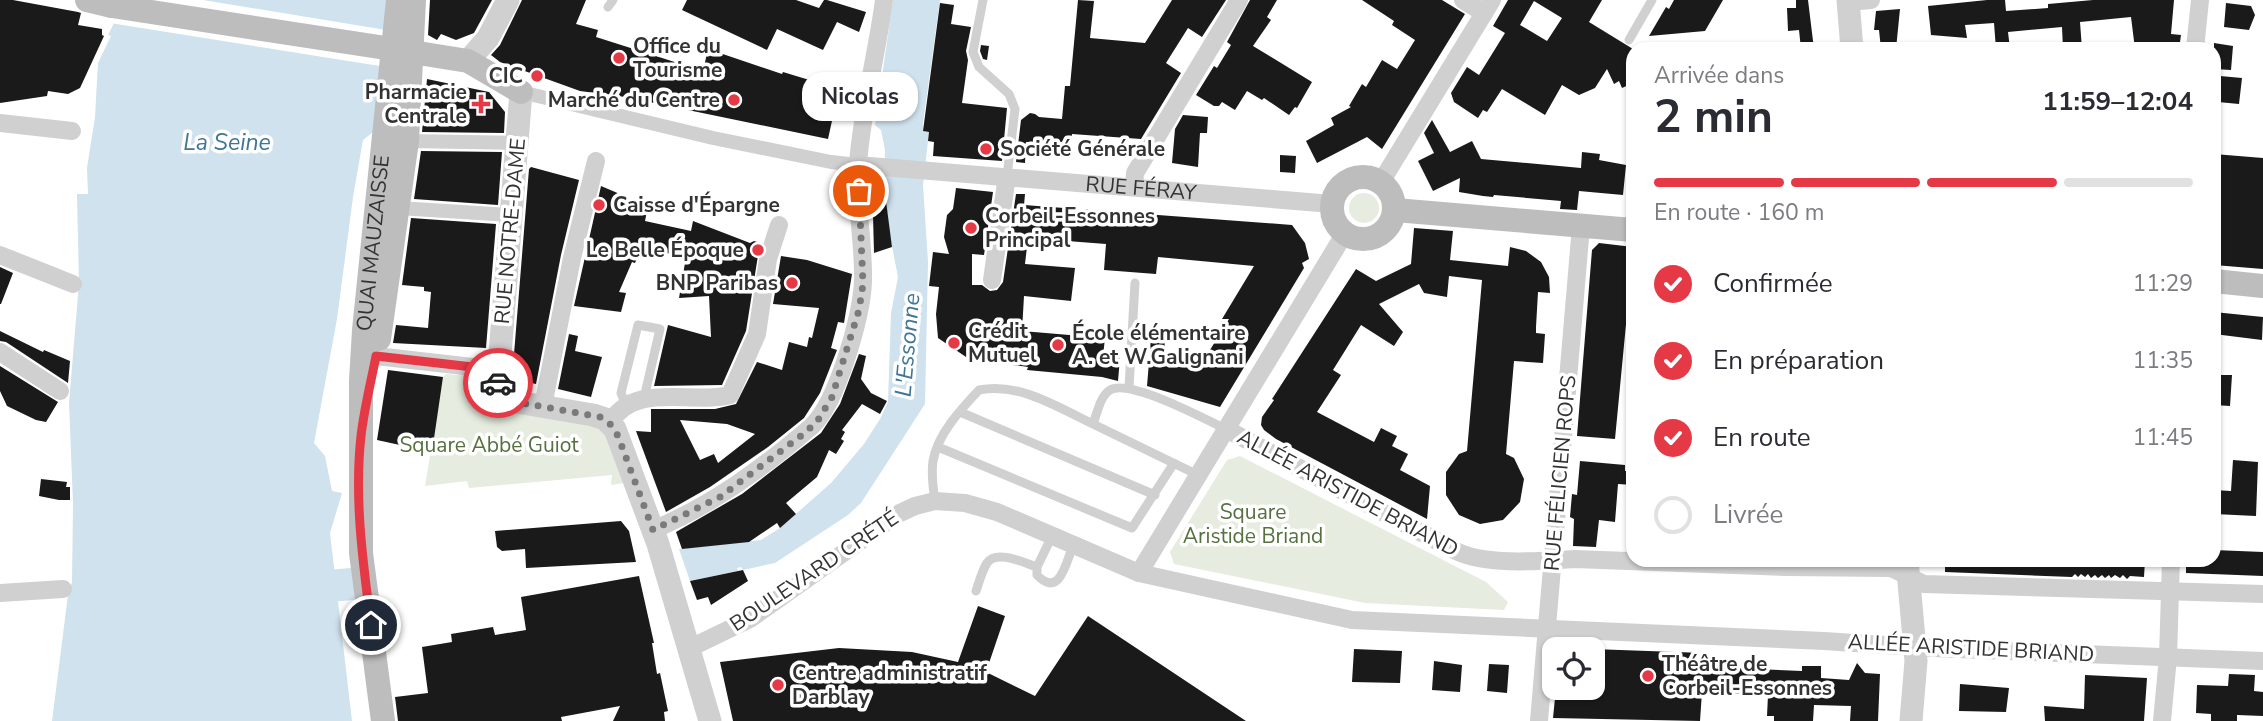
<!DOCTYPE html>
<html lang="fr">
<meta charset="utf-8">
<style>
:root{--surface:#fff;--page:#f7f7f7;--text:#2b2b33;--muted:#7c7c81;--line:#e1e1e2;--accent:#e63946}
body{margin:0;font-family:"Nunito Sans",sans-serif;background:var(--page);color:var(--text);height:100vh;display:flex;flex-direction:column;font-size:26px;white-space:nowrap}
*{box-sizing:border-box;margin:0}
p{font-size:23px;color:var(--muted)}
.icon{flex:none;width:38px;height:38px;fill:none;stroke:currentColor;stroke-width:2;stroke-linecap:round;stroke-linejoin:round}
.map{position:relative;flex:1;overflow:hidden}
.drawer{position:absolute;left:1626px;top:42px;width:595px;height:525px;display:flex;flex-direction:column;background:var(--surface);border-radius:21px;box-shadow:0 2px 5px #0004}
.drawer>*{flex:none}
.fabs{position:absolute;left:1542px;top:637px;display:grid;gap:14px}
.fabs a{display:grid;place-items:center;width:63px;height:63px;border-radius:14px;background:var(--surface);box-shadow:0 2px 5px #0004;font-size:35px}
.pin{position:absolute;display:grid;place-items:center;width:60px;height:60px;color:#fff;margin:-30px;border:4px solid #fff;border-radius:50%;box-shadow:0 2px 7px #0007}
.courier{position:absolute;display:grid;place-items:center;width:70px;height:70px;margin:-35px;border:5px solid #e63946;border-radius:50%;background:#fff;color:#222;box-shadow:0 2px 9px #0007}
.bubble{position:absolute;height:49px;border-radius:21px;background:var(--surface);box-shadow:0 2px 5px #0004;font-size:23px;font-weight:700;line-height:49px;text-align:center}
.headline em{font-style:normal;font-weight:700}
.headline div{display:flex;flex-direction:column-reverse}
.headline{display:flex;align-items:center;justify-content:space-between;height:119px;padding:0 28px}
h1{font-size:46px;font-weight:700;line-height:52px}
.bar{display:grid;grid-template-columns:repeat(4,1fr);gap:10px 7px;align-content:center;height:84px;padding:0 28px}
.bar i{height:9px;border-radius:5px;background:var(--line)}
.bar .on{background:var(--accent)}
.bar p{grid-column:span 4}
ol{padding:0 28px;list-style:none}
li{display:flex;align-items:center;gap:21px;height:77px}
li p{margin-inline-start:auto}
li .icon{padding:7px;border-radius:50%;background:var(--accent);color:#fff;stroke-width:4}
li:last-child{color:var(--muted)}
li i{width:38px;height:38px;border:4px solid var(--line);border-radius:50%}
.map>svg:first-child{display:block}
.green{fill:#e6ecdf}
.water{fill:#cfe2ee}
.pier{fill:#fff}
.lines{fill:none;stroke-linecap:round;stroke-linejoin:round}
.river{stroke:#cfe2ee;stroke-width:32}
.building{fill:#1a1a1a;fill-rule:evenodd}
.service{stroke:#d0d0d0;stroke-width:9}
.pedestrian{stroke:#d0d0d0;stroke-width:14}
.minor{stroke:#d0d0d0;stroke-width:18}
.tertiary{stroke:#d0d0d0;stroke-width:23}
.secondary{stroke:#bdbdbd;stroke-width:24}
.secondary-bridge{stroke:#bdbdbd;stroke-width:24}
.done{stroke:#7a7a7a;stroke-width:7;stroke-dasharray:0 12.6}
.route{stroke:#e63946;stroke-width:9}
.poi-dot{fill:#e63946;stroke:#fff;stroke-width:2.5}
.labels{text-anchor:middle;stroke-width:7;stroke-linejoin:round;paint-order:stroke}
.poi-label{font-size:21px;font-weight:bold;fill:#333;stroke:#fff;text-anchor:start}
.street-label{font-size:21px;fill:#333;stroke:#fff}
.park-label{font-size:21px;fill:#56703f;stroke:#fff}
.water-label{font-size:23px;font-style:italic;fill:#3f7597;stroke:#fff}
</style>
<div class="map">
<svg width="2263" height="721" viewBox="0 0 2263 721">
<rect width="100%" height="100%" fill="#fff"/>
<path class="green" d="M1349 208a15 15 0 1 1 30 0a15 15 0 1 1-30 0Z
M446,374L472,376L487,403L595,421L611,438L624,483L611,485L612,475L469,488L467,481L425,486L443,377Z
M1240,456L1486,582L1508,602L1504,610L1365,603L1174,564L1170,552L1227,460Z"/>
<path class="water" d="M116,0H393L377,129L363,140L353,197L337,319L314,443L325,456L332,491L342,493L330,533L352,721H52L68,595L72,582L73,503L69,403L79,283L77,194H88L87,168L95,117L98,63L111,36L108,35L113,25Z
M893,0H940L923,123V131L929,132L923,185L928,262L925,404L861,503L848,515L775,563L743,570L741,567L737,568L738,571L690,581L679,549L761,540L780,528L831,483L864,444L880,419L888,402L891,313L898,277L889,231L884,181L885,150L881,130L875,125Z"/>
<path class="pier" d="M113,0H203L392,31L386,67L110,23Z"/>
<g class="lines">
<path class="river" d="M294,589L352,584"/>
</g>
<path class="building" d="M0,0H13L78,12L81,13L78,25L102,29V35L104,36L80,88L68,94L48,91L47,96L0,103Z
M430,0H492L474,33L456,40L441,34L437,40L428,35Z
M522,0H586L576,24L598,30L596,37L703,71L708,49L782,74L783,72L839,89L828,139L625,97L580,91L500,62L491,55L500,45Z
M687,0H796L819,8L824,0H827L866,12L859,32L837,22L823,50L777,29L767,50L682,10Z
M1078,0L1094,1L1090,38L1145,43L1172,0H1226L1202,37L1188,28L1166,63L1181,73L1141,139L1072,134L1071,142H1026L1025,163L1016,162L1021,120L1030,113L1035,114L1039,117L1062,119L1065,86H1070Z
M1250,0H1277L1267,17L1271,20L1253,46L1312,82L1297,108L1295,107L1289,115L1264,98L1262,100L1247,91L1235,110L1222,102L1219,106H1214L1196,95L1214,66L1217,68L1231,45L1227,42Z
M1362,0H1442L1465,14L1382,149L1367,137L1317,163L1306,141L1334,125L1331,118L1351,107L1349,106L1362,84L1366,87L1382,60L1397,69L1415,40L1392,25L1394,21Z
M1508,0H1602L1589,22L1633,49V83L1622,88L1619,81L1614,84L1607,69L1595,88L1579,95L1562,85L1545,115L1502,89L1487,112L1483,110L1478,118L1454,102L1451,93L1467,67L1479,75L1505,33L1493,26ZM1534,1L1562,18L1547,41L1520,25Z
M1674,0H1723L1705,31L1649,36L1666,7L1669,9Z
M1796,0H1808L1814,49H1801L1799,30L1788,31L1787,8H1796Z
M1987,0H2005L2006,11L2048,8V4L2093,0H2174L2171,34L2181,35L2179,49H2135L2131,17L2080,22L2082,49H2063L2062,27L2008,32L2010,49H1996L1994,23L1965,25L1967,38L1931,35L1928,6Z
M940,3L954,5L951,24L971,27L966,51L968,60L962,103L1007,108L1002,161L933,156L934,142L928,141L929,132L923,131Z
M2226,3L2251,6L2255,15L2249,30L2224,27Z
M1900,9L1896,49H1881L1879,30H1874L1876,11Z
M2214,43L2233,46L2231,70L2214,69Z
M981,45L989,46L987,60L983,59L980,51Z
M2220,76L2242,78L2239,104L2218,102Z
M427,79L489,92L505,112L504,133L422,132Z
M1183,115L1208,117L1207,133H1200L1198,167L1172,163L1175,129Z
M1432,120L1450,152L1472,141L1481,159L1581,168L1582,152L1600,154L1599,160L1626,165L1623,195L1579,191L1577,210L1560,209L1561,201L1494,195L1493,197L1483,196L1459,192L1460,178L1433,191L1418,161L1434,153L1424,133Z
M421,151L502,152L498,205L414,199Z
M2214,154L2263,158V269L2214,265Z
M1280,155L1296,156L1295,173L1280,172Z
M531,167L579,180L561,255L536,384L512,379L529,169Z
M872,178H883L892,247L874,253Z
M601,186L648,206L645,221L691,231L693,221L750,243L754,241L760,243L746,331L722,385L654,386L668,325L711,337L709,296L679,298L686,257L642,248L635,263L632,262L619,292L626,293L621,312L574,306Z
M956,188L993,192L984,255L972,254V285H982L990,291L997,290L1003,282L1016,194H1025L1024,205L1292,225L1305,243L1309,259L1302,263L1304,268L1220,407L1147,386L1152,326L1166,327L1164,353L1202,363L1229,319H1222L1254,266L1158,257L1156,274L1104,270L1106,244L1028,238L1025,264L1075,268L1071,301L1024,296L1022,331L1105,338L1103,356L1120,358L1118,381L1102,377L1027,370L1028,367L969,359L938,338L936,314L939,287L929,286L933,252L949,254L944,237L947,215L953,209Z
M411,218L496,224L486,348L393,343L396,325L428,328L431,292L424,291V287L402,285Z
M1414,228L1453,231L1450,260L1508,266L1510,247L1526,251L1541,262L1549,277L1550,293L1538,292L1536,327V333L1545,334L1543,363L1514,361L1506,454L1514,458L1524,479L1520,502L1503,520L1480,524L1459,515L1446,495V472L1459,454L1467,451L1482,280L1449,276L1447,297L1424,293L1419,284L1379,304L1403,332L1394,346L1361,325L1333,370L1341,375L1317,412L1374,442L1381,428L1397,436L1392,446L1408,454L1400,470L1430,486L1427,519L1276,439L1264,430L1261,425L1262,417L1274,400L1272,399L1356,269L1376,281L1411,264Z
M1599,243L1633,247V279L1629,293L1615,439L1577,436L1592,250Z
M781,256L807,260L852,274L844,323L838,322L831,348L837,350L820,393L804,418L768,447L710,487L666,512L636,431L651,432V409H715L736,404L757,362L782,370L789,342L807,347L809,337L812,338L819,308L773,304ZM680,420L727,424L755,434L718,463L714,454L700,460Z
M0,267L13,273L1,304H0Z
M2214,312L2263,317L2262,340L2214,334Z
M0,331L43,352L44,350L70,361L68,383L6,342L0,341Z
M569,334L578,336L575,351L602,357L591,397L558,389Z
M859,354L866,356L861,379L871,393L887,401L880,414L862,404L842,430L845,432L841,439L844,441L836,454L829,450L817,477L786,503L796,514L780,528L777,523L749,542L682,549L676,532L742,494L821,433L840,404Z
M0,366L58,402L46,422L36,420L7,406L0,391Z
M388,370L443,377L432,452L377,440Z
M2214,375H2232L2230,406L2214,405Z
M2233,460L2258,462L2256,516L2214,514V490L2231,491Z
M1580,461L1625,465V471H1633V485L1618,484L1615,522L1599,520L1596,547L1573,546L1574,519L1570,517L1572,494L1577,495Z
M41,479L67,482L66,487H70V500H59L39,496Z
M621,521L629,531L636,562L526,568L525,549L502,551L497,547L495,531Z
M2214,550L2263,552V576L2186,573V560H2214Z
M1945,560H2145L2144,577L2130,576L2127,579L2123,575L2120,578L2115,575L2111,578L2109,575L2105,578L2102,575L2098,578L2095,575L2091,578L2088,574L2085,577L2081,574L2078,577L2075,574L2072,577L1945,572Z
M743,570L748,581L711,605L708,597L697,600L690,581Z
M639,576L654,643H652L657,674L660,673L668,711L664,712L665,721H613L620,706L561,717L562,721H398L395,697L428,693L422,647L452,642L451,634L493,627L495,635L526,630L521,597Z
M978,606L1005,616L986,672L1035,696L1088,616L1246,721H733L720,662L839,648L912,652L958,662Z
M1354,649L1402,651L1400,683L1352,682Z
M1592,649L1704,653L1703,667L1802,671V666H1821V678L1849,680L1857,663L1865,673L1880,674L1878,721H1850L1851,706L1814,705L1813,721H1774V716H1767L1768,695L1702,692L1700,721L1553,718L1556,688H1592Z
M1434,661L1462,665L1460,692L1432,690Z
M1489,664L1509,665L1507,693L1487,691Z
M2229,674L2255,675L2254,691L2263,692V716L2237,715V721H2211V714L2196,713L2197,685L2228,686Z
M2085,675L2147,678L2144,721H2045L2044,706L2084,709Z
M1960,684L2009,688L2006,712L1959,711Z"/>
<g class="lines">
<path class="service" d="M983,0L973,52L979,67L1009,94L1015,109L1007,176
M608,7L613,0
M1629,40L1652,0
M1129,387L1135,283
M626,405L621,393L638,325L660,329L644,398
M960,412L1155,495
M1093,424L1198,475
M938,447L1132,528L1174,463
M935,501C933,488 931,474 933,461C937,435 961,409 979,390C1019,382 1057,407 1093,424C1097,414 1100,396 1110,390C1129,378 1204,419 1226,429
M1052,536L1037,567V575C1060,599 1066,562 1073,546
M976,591C979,582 982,571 987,563C996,549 1025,563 1037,567"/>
<path class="pedestrian" d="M521,92L713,138L831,162L858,165
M407,141L518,143
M398,208L511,215"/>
<g class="minor">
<path d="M1463,0L1484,13"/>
<path d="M1848,2L1871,0"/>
<path d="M2195,49L2200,0"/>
<path d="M0,123L72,131"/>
<path id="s1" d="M858,165L1332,204"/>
<path d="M1381,182L1492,0"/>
<path d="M1134,187L1135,173L1239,0"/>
<path d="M0,255L73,284"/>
<path d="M992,280L1007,176"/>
<path d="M0,352L60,391"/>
<path d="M376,356L499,370"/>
<path d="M543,406L572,258L596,161"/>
<path d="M610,423C634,381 691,405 730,395L757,334L768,259L779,225"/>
<path d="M1226,429L1456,551C1486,566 1542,561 1575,559L1787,567L1891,568L1924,584L2263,594"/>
<path d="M653,530C712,505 763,468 812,426C837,402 862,316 863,281C864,242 855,203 858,164C862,109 877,54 884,0"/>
<path d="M1139,573L1345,233"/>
<path d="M0,593L63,589"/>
<path d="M688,649L750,619L900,513L915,506L935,501L965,503L997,512L1139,573L1352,620L1824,641L1932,648L2263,661"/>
<path d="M1539,721L1581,226"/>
<path d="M2162,721L2168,657L2171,560"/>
</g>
<path class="tertiary" d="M1848,0L1852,49
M468,61L488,38L508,0
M521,92L498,379C499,390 502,395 511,401L593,415L605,419L615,429L658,544L710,721
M1907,560L1916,661L1911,721"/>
<g class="secondary">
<path d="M87,0L112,6"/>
<path d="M412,52L468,61L521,92"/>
<circle cx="1363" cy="208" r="31"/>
<path d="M1395,210L1633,230"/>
<path d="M2214,281L2263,286"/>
<path d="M379,339L407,141L414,0"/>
<path id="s2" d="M383,721L361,553V381L364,330L398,0"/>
</g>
<path class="secondary-bridge" d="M112,6L412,52"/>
</g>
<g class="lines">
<path class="done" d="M498,383L504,396L511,401L600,417L610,424L618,436L653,530L720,497L806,432L818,420L832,397L859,310L863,284L859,191"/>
<path class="route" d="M371,625C363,563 354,498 361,436C364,409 371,382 376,356L499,370L498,383"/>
</g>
<g class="poi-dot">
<circle cx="619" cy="58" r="7"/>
<circle cx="537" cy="76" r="7"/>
<circle cx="734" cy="100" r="7"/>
<path d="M477.5 93.5h7v7h7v7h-7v7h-7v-7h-7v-7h7z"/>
<circle cx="986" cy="149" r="7"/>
<circle cx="599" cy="205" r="7"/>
<circle cx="971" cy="228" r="7"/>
<circle cx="758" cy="250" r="7"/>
<circle cx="792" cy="283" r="7"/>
<circle cx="954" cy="343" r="7"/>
<circle cx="1058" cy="345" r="7"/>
<circle cx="1648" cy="676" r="7"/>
<circle cx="778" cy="685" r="7"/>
</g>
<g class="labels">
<g class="poi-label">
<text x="633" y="53">Office du<tspan x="633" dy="24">Tourisme</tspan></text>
<text x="523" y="83" text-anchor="end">CIC</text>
<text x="467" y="99" text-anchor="end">Pharmacie<tspan x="467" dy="24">Centrale</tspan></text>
<text x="720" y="107" text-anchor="end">Marché du Centre</text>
<text x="1000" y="156">Société Générale</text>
<text x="613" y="212">Caisse d'Épargne</text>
<text x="985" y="223">Corbeil-Essonnes<tspan x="985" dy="24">Principal</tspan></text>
<text x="744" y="257" text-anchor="end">Le Belle Époque</text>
<text x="778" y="290" text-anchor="end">BNP Paribas</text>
<text x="968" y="338">Crédit<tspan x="968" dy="24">Mutuel</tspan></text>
<text x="1072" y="340">École élémentaire<tspan x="1072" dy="24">A. et W.Galignani</tspan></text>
<text x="1662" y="671">Théâtre de<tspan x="1662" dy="24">Corbeil-Essonnes</tspan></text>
<text x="792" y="680">Centre administratif<tspan x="792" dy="24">Darblay</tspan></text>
</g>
<g class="street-label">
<text dy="7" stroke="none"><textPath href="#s1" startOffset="284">RUE FÉRAY</textPath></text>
<text transform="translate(510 231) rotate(-85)" y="7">RUE NOTRE-DAME</text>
<text dy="7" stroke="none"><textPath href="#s2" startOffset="480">QUAI MAUZAISSE</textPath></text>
<text transform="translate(1560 473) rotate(-85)" y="7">RUE FÉLICIEN ROPS</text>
<text transform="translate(1348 493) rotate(28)" y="7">ALLÉE ARISTIDE BRIAND</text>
<text transform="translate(814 571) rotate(-34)" y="7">BOULEVARD CRÉTÉ</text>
<text transform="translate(1971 648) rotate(3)" y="7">ALLÉE ARISTIDE BRIAND</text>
</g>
<g class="park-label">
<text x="489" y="452">Square Abbé Guiot</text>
<text x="1253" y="519">Square<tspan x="1253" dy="24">Aristide Briand</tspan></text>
</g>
<g class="water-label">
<text x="227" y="150">La Seine</text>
<text transform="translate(907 345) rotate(-85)" y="8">L'Essonne</text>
</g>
</g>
</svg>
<div class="fabs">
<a><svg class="icon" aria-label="locate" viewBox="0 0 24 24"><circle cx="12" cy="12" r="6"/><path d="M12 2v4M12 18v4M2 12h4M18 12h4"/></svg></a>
</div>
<div class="pin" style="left:859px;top:191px;background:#ea580c"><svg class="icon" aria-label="bag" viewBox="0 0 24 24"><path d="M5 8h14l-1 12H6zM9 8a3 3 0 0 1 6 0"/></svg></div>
<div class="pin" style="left:371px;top:625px;background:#1f2937"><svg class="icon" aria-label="home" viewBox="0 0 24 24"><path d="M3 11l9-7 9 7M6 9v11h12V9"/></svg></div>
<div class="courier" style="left:498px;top:383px"><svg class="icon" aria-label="car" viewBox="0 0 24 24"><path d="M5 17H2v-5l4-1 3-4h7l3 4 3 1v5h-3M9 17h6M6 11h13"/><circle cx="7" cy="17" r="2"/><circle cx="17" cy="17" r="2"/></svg></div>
<div class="bubble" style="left:802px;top:72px;width:116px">Nicolas</div>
<section class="drawer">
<div class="headline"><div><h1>2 min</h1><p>Arrivée dans</p></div><em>11:59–12:04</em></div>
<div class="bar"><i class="on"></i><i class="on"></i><i class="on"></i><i></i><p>En route · 160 m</p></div>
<ol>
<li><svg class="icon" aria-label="check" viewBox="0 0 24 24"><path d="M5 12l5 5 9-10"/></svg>Confirmée<p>11:29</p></li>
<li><svg class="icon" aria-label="check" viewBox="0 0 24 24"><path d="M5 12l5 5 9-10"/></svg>En préparation<p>11:35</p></li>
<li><svg class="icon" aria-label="check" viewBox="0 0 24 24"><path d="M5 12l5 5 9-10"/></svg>En route<p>11:45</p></li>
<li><i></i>Livrée</li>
</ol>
</section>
</div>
